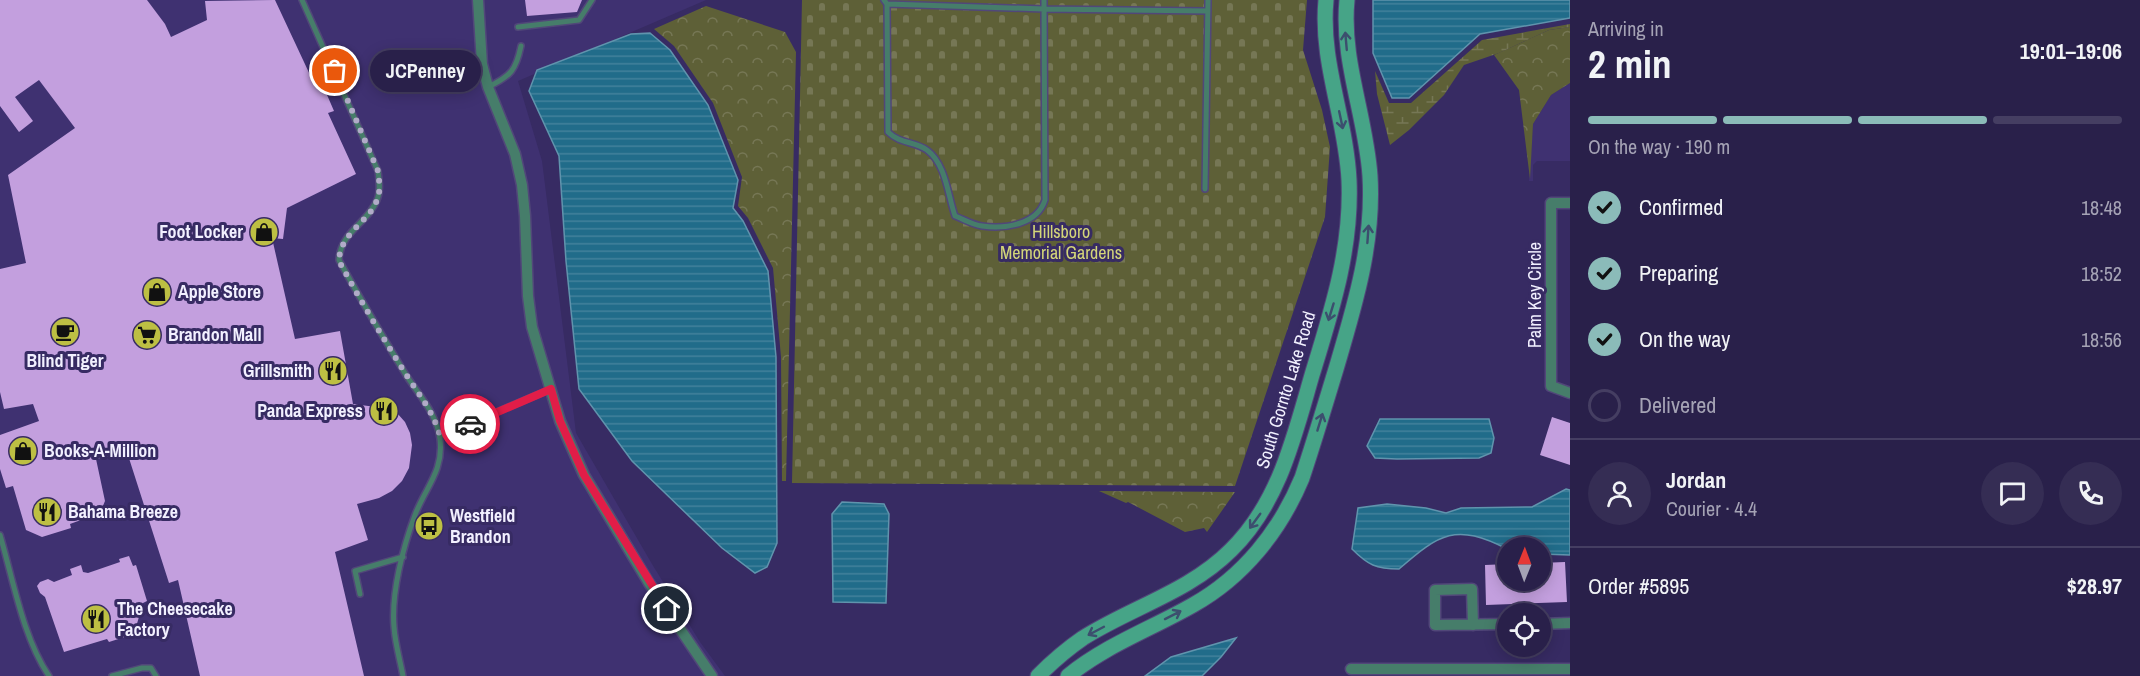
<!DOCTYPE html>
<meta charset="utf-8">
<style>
:root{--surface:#29204a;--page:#352d54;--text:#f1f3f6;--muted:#a5a3b5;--line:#453e62;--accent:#8bbbb9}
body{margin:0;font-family:"Archivo Narrow",sans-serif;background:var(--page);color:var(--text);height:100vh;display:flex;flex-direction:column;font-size:22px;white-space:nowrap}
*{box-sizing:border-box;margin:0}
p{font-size:20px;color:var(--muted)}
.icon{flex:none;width:33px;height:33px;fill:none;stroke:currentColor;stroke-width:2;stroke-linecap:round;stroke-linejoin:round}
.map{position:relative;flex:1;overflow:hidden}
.panel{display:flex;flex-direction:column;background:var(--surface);width:570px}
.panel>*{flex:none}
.needle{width:39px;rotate:1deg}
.controls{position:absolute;left:1497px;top:537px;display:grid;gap:12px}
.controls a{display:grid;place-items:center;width:54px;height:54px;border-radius:50%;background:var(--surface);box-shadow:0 3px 15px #0003,0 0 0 2px var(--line);font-size:30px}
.pin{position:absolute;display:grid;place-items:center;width:51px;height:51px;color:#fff;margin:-26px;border:3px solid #fff;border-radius:50%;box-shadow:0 2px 6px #0007}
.courier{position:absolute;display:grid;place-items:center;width:60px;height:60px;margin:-30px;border:4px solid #e11d48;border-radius:50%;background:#fff;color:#222;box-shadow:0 2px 8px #0007}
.bubble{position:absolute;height:42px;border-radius:21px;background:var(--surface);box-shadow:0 3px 15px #0003,0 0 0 2px var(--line);font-size:20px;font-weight:700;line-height:42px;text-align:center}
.headline em{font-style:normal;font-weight:700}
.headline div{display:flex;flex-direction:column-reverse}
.headline{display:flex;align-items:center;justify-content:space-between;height:102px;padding:0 18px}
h1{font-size:39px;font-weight:700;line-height:45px}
.bar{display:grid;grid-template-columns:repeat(4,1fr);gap:9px 6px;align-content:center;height:72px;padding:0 18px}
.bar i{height:8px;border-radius:4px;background:var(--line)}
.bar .on{background:var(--accent)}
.bar p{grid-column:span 4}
.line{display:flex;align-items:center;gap:15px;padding:0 18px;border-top:2px solid var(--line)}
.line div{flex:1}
.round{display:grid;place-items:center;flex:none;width:63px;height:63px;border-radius:32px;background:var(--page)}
ol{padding:0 18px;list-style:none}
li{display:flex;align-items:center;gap:18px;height:66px}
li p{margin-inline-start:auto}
li .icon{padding:6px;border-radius:50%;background:var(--accent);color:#111;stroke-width:4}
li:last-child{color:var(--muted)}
li i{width:33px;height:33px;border:3px solid var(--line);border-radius:50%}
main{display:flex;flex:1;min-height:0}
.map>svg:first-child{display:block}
.built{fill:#3f3171}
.forest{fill:url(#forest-crowns)}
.wetland{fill:url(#wetland-marsh)}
.cemetery{fill:url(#cemetery-stones)}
.water{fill:url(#water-rules);stroke:#6094ad;stroke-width:1.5}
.building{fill:#c39fde}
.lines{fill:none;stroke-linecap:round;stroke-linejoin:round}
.lane-casing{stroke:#514779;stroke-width:8}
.street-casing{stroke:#514779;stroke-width:13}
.secondary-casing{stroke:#514779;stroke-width:17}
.lane{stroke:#467d6a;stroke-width:5}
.street{stroke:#467d6a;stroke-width:10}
.secondary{stroke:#46a487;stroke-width:15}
.oneway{stroke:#3c4f6e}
.done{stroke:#b1abc8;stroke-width:6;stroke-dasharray:0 10.8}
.route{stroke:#e11d48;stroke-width:8}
.labels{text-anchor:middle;stroke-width:6;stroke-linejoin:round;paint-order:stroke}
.poi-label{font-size:18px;font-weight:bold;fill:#f2f0ff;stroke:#372b63;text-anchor:start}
.park-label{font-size:18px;fill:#d4d679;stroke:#372b63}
.street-label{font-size:18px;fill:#f2f0ff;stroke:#372b63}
</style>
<main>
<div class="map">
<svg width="1570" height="676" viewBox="0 0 1570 676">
<defs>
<pattern id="forest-crowns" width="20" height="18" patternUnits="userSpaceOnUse" patternTransform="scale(1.5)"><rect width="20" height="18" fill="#5e6037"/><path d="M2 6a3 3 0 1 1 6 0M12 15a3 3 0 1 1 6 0" fill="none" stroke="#767755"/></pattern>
<pattern id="wetland-marsh" width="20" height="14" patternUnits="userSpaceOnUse" patternTransform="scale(1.5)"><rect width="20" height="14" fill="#5e6037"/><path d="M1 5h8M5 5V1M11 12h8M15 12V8" fill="none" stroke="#767755"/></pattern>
<pattern id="cemetery-stones" width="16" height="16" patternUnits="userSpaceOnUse" patternTransform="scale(1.5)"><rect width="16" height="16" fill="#5e6037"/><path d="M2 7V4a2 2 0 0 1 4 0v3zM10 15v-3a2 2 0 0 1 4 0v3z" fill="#767755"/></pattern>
<pattern id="water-rules" width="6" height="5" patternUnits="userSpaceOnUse" patternTransform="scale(1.5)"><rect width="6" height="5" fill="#216c8a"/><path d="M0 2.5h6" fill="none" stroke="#42819c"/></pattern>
</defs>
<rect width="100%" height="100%" fill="#372b63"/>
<path class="built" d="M0,0H706L518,81L542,161L576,433L652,564L700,642L725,676H0Z
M1570,83V161H1537L1533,165V181H1529L1533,124L1551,95Z"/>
<path class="forest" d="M706,6L785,32L796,52L786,481H782L781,357L773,268L748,218L738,206L742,177L713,103L674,46L654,29Z
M1570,27V83L1551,95L1533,124L1530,179L1519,90L1494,55L1549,30Z
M1099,491L1235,492L1207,532L1204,528L1185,532L1128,502L1126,503Z"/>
<path class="wetland" d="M1570,24V27L1549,30L1499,53L1464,65L1444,95L1409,130L1390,145L1377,94L1375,71L1389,103H1411L1482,40Z"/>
<path class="cemetery" d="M802,0H1307L1303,50L1322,110L1330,147L1325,217L1235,486L792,483Z"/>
<path class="water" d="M1373,0H1570V18L1480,34L1409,98H1392L1373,53Z
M650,33L670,50L708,105L738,180L733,208L743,221L768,271L776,357L777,543L767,567L755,573L722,548L632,461L579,389L566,261L559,156L529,91L537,70L631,34Z
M1380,419H1489L1494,438L1491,453L1479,458L1397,459L1375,458L1367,446Z
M1566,489L1570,490V555L1541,554L1540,548H1508L1507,549C1456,523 1440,533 1399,569C1376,569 1368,565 1352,549L1358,508L1387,504L1426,508L1446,513L1461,508L1532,507Z
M842,502L884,504L889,514L886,603L833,602L832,514Z
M1236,638L1221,657L1202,676H1145L1171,657Z"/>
<path class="building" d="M0,0H147L165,24L171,37L207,20L205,1L275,0L311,77L318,74L334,111L328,113L356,174L287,208L283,239L272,238L295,339L340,331L353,404L376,407L379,399L389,404L405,422L410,433L412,445L409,468L402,481L392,491L379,498L357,504L368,540L335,552L364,676H200L178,580L169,583L127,452L96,459L105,501L100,513L70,524L71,528L42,537L26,530L13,486L6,488L0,469V435L39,421L33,404L4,409L0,392V269L26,263L8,175L75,128L39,80L15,97L33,121L19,132L0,106Z
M525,0H582L577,12L527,16Z
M1552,417L1570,423V465L1540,455Z
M129,556L133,566L136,565L147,601L143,603L134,634L109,642L107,639L64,652L45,597L40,593L37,586L40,582L48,579L54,582L72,575L70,569L81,565L83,572L88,573L120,562L119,559Z
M1565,562L1567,602L1486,605L1485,565L1508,564V580H1540V563Z"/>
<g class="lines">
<g class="lane-casing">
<path id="lane" d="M302,0L378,171C379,180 381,191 377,200C368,223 340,232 339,260C360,299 383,337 406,375C419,395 437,414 440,439C444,471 425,488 415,515C403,547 391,593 394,627C395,643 400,660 403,676
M884,0L887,4L1044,9L1208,11
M887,4L888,132C900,144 914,141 927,150C946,164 948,196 955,216C963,219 973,225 982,226C1005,229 1037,225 1045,200L1044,0
M518,27L579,20L592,0
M488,87C511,76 516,70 521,46
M1205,189L1208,0
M440,436L551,389
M0,535C13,579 23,638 49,676
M360,594L355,571L403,557
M112,676L142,668H151L156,676"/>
</g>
<g class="street-casing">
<path id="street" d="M478,0L482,64L488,87L515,154L522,185L525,216L528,296L532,327L560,421L584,475L649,583L712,676
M1570,203H1551V386L1570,393
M1540,624L1570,623
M1473,625L1472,589L1435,590V625L1508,624
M1351,669H1570"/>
</g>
<g class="secondary-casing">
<path id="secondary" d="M1038,676C1052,662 1067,649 1083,638C1132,607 1189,592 1231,550C1279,503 1294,437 1312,375C1332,310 1352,248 1349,180C1346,118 1320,62 1326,0
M1068,676C1106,645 1151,629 1193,605C1243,577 1280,531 1302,478C1314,442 1325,405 1336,369C1355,305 1374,243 1370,176C1366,116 1341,60 1347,0"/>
</g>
<use href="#lane" class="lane"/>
<use href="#street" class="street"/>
<use href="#secondary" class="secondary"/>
</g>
<defs><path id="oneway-shaft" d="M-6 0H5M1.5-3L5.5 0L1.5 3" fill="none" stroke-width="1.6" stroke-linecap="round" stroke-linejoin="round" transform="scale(1.5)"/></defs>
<g class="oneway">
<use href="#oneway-shaft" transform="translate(1346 41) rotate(-95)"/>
<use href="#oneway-shaft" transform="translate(1341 120) rotate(78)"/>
<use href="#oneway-shaft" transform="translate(1368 234) rotate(-86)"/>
<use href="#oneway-shaft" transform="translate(1331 312) rotate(107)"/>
<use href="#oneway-shaft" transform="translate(1320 422) rotate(-73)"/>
<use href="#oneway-shaft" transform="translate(1255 521) rotate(126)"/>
<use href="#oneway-shaft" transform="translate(1173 615) rotate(-27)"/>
<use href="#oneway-shaft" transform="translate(1096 631) rotate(152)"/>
</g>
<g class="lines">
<path class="done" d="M335,71L378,171C379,180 381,191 377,200C368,224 340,232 339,261C360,300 383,338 407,376C420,396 434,413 440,436L470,424"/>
<path class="route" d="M470,424L551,389L560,421L584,475L667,609"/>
</g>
<defs>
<g id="shop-disc" transform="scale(1.5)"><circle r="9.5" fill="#bdbf43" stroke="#372b63"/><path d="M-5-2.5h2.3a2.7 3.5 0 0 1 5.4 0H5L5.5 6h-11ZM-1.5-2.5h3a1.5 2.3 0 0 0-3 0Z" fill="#111"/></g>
<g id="cafe-disc" transform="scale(1.5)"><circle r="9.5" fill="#bdbf43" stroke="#372b63"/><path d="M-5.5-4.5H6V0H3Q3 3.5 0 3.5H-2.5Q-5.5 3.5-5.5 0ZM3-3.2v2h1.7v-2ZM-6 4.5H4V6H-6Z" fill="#111"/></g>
<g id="supermarket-disc" transform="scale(1.5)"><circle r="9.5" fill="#bdbf43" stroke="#372b63"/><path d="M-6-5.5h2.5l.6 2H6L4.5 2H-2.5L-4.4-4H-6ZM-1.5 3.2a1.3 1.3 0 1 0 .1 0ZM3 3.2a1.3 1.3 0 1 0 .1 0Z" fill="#111"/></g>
<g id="restaurant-disc" transform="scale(1.5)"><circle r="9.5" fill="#bdbf43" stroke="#372b63"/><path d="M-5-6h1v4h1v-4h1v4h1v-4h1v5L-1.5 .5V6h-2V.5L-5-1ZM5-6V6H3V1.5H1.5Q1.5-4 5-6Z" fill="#111"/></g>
<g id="bus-disc" transform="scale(1.5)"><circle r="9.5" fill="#bdbf43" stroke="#372b63"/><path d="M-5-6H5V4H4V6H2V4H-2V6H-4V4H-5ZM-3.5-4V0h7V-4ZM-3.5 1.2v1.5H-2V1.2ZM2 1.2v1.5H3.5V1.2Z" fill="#111"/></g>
</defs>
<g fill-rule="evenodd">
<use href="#shop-disc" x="264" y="232"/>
<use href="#shop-disc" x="157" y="292"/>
<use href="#cafe-disc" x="65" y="332"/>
<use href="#supermarket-disc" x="147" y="335"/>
<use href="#restaurant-disc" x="333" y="371"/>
<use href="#restaurant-disc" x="384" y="411"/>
<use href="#shop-disc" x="23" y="451"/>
<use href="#restaurant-disc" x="47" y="512"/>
<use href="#bus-disc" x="429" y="526"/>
<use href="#restaurant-disc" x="96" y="619"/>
</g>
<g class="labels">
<g class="poi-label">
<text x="243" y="238" text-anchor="end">Foot Locker</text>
<text x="178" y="298">Apple Store</text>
<text x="168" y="341">Brandon Mall</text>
<text x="65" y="367" text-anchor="middle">Blind Tiger</text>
<text x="312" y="377" text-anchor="end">Grillsmith</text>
<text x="363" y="417" text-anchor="end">Panda Express</text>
<text x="44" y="457">Books-A-Million</text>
<text x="68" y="518">Bahama Breeze</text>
<text x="450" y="522">Westfield<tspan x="450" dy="21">Brandon</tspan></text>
<text x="117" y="615">The Cheesecake<tspan x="117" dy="21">Factory</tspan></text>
</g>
<g class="park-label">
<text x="1061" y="238">Hillsboro<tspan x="1061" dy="21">Memorial Gardens</tspan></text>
</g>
<g class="street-label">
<text transform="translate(1535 295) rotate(-90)" y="6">Palm Key Circle</text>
<text transform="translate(1286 390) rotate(-73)" y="6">South Gornto Lake Road</text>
</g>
</g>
</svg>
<div class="controls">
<a><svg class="needle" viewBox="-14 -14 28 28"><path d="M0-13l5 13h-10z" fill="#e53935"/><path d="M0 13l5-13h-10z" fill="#a5a3b5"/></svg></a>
<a><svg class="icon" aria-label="locate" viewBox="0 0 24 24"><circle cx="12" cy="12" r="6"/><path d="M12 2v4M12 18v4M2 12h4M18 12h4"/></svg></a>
</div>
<div class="pin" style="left:335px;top:71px;background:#ea580c"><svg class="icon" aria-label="bag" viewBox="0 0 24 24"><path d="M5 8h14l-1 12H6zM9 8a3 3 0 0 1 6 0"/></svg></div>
<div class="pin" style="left:667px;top:609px;background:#1f2937"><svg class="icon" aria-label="home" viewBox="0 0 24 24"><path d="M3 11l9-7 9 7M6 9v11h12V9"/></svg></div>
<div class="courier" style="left:470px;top:424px"><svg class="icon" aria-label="car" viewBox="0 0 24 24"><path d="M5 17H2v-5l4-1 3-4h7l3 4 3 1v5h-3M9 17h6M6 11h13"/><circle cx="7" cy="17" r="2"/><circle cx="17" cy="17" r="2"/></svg></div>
<div class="bubble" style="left:370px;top:50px;width:111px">JCPenney</div>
</div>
<section class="panel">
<div class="headline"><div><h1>2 min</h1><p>Arriving in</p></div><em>19:01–19:06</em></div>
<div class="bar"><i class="on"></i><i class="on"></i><i class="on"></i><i></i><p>On the way · 190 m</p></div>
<ol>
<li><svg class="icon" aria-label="check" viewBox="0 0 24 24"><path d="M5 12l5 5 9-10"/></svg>Confirmed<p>18:48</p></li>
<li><svg class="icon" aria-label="check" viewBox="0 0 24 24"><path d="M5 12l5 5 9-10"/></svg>Preparing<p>18:52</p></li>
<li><svg class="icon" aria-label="check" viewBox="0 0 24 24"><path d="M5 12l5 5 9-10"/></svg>On the way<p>18:56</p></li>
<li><i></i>Delivered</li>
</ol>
<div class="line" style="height:108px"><a class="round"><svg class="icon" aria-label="person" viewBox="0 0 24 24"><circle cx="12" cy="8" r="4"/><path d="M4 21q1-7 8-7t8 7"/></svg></a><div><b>Jordan</b><p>Courier · 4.4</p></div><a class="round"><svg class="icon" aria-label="chat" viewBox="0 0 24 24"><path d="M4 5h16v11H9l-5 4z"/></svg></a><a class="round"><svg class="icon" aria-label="phone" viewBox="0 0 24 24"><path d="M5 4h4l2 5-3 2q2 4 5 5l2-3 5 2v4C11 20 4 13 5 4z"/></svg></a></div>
<div class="line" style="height:78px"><div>Order #5895</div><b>$28.97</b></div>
</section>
</main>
